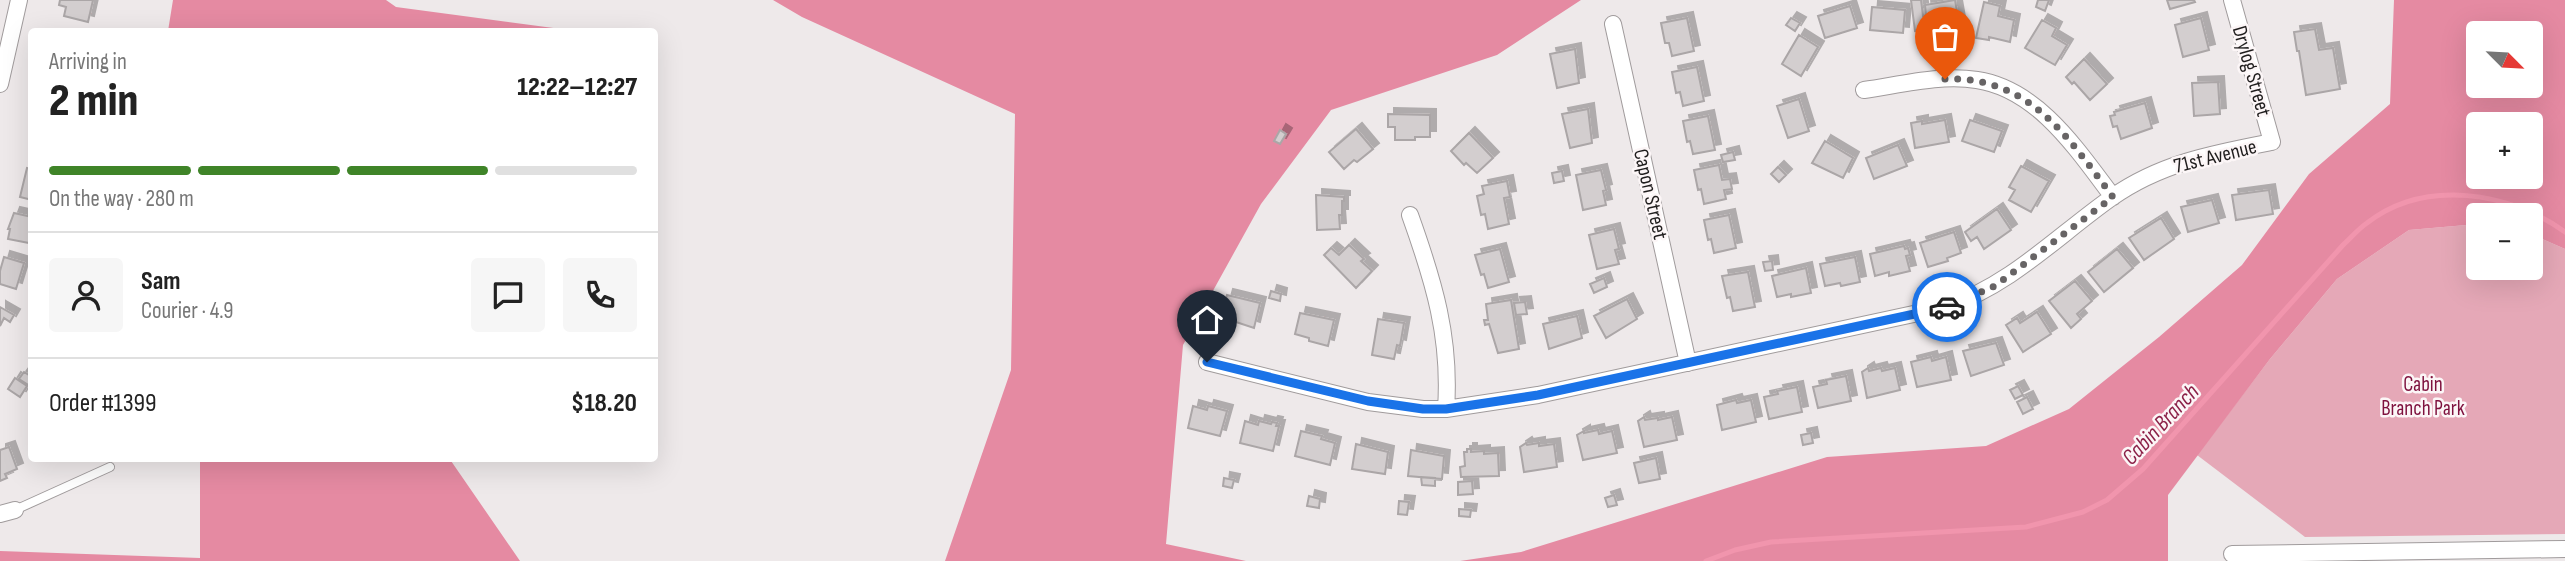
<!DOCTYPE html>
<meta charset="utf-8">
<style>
:root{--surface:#fff;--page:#f6f6f6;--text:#222;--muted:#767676;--line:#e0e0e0;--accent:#3f8428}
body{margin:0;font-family:"Sofia Sans Condensed",sans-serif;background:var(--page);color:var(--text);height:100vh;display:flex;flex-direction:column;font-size:26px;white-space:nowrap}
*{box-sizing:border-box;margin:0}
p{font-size:23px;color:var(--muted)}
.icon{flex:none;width:38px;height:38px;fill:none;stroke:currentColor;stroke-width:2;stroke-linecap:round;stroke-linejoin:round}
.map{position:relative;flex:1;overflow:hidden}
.drawer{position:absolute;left:28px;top:28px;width:630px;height:434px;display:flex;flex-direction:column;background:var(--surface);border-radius:7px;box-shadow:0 7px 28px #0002}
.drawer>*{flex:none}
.needle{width:46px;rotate:114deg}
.fabs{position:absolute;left:2466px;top:21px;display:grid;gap:14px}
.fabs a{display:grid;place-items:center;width:77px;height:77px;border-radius:7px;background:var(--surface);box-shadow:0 7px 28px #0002;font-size:35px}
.pin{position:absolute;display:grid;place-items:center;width:60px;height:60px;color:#fff;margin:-72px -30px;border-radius:50% 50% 50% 0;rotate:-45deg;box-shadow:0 0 7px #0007}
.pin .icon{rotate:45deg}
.courier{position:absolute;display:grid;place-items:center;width:70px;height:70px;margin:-35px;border:5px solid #1a73e8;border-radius:50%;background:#fff;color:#222;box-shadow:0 2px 9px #0007}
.headline em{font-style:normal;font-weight:800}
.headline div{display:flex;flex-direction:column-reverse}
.headline{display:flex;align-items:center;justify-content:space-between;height:119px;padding:0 21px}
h1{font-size:46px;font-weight:800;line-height:52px}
.bar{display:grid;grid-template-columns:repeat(4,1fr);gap:10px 7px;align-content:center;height:84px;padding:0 21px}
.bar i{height:9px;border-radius:5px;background:var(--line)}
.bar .current{background:var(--accent)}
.bar p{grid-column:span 4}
.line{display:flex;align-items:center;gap:18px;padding:0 21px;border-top:2px solid var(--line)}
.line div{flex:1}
.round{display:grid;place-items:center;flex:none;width:74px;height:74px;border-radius:7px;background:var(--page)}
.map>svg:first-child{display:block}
.green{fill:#e5a8b7}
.forest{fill:#e58aa2;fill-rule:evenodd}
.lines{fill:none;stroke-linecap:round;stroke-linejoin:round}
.stream{stroke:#f195ad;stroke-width:5}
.building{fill:#d3cecf;stroke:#aba6a7;stroke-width:2;filter:url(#shadow)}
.lane-casing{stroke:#a09b9c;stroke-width:10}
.street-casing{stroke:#a09b9c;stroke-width:18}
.lane{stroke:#fff;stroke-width:8}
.street{stroke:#fff;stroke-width:16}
.done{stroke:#676465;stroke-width:7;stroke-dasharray:0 12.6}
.route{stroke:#1a73e8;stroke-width:9}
.labels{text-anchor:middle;stroke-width:5;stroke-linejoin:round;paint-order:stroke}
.street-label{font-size:21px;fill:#1f1d1d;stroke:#fcf6f7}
.park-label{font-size:21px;fill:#7e113e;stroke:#fcf6f7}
.water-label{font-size:23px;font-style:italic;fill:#8c2249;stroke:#fcf6f7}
</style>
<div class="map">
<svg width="2565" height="561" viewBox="0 0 2565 561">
<defs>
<filter id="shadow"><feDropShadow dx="6" dy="-6" stdDeviation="0" flood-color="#0004"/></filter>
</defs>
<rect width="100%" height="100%" fill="#eee9ea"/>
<path class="green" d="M2478,224V268H2530L2531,234L2565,249V534L2305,537L2197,455L2270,359L2337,279L2409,230Z"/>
<path class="forest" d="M173,0H386L396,7L561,29L566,31H168Z
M773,0H1581L1497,55L1331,110L1261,204L1183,345L1166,544L1246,561H945L1011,370L1015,114L802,17Z
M2394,0H2565V249L2531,234L2530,215H2478V224L2409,230L2337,279L2270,359L2168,495V561H1460L1521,552L1827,457L1986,446L2069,409L2159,337L2242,265L2309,174L2390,104ZM2478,33H2530V86H2478ZM2478,124H2530V177H2478Z
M449,458L520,561H0V551L200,558V459Z"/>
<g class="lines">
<path class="stream" d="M1706,561L1735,550L1771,542L2026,527L2083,512L2107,500L2143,469L2343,245C2351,238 2358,229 2367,223C2425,178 2510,192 2565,232"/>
</g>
<path class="building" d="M60,0H93L88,22L64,16L66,7L59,5Z
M1911,0H1921L1923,16L1926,15L1925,5L1955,0L1961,34L1927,41L1925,29L1915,31Z
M2038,0H2049L2045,11L2036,7Z
M2167,0H2194L2195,2L2170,9Z
M1984,2L2000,6L1998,16L2014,20L2010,42L1989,37V40L1976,38Z
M1850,6L1857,28L1825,38L1818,16Z
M1872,7L1905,10L1903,33L1870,30Z
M1687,18L1694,51L1672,56L1669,43H1665L1661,23Z
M1791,18L1800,23L1795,31L1786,25Z
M2201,18L2209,50L2183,57L2175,25Z
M2042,20L2056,28L2052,36L2067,45L2055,65L2025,48Z
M2315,29L2319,50L2333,48L2340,89L2306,95L2299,51H2297L2294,32Z
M1799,35L1818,47L1801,76L1782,64Z
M1575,49L1579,83L1557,88L1550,54Z
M2084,59L2107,84L2090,100L2074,82L2072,84L2066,77Z
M1697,67L1704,101L1683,106L1680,92L1676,93L1672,72Z
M2218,82L2220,114L2194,116L2192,83Z
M1799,99L1809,131L1788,138L1777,106Z
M2145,103L2152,128L2121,139L2117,126L2113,127L2110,116L2115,115L2114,112Z
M1588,109L1592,143L1570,148L1562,114Z
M1388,114L1430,115V137H1415V140H1395V127H1388Z
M1708,116L1715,150L1693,154L1690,141L1687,142L1683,121Z
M1945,120L1949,142L1915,148L1911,123L1922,121V124Z
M1970,120L2002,131L1994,152L1962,141Z
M1356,129L1373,149L1357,162L1354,160L1344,169L1329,152Z
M1280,130L1286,134L1280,144L1274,141Z
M1469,133L1493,158L1477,173L1466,163L1464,165L1451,151Z
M1825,141L1853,158L1843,178L1812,163Z
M1898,145L1907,166L1874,179L1866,158Z
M1733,152L1735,160L1723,162L1721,155Z
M1719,165L1722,180L1730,179L1732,189L1724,190L1726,199L1704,204L1701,189L1698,190L1694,170Z
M2021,166L2049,181L2031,212L2009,200L2015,190L2009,187Z
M1778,167L1786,175L1779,182L1771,174Z
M27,168L32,169V200L20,197Z
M1601,170L1606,190L1603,191L1606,205L1583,210L1576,175Z
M1562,171L1564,181L1554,183L1552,173Z
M1507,181L1510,197L1504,198L1509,224L1488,229L1485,214L1481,215L1477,196L1484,194L1482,186Z
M2269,190L2273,214L2236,220L2232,195Z
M1316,195L1344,197V201H1342V215H1339L1340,229L1317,230Z
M2212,200L2219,223L2188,232L2181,207Z
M1997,209L2011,230L1984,249L1977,237L1971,241L1965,232Z
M14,213L32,217L29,243L8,239L10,229H8Z
M1729,215L1736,248L1714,253L1711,239L1708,240L1704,220Z
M2161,218L2174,239L2144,260L2129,238Z
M1614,229L1619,249L1615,250L1619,264L1597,269L1589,235Z
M1954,232L1961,253L1947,258L1948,261L1928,267L1920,243Z
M1349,245L1364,259L1361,261L1372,271L1356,288L1324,255L1331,248L1339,255Z
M1904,246L1905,249L1908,248L1910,255L1906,256L1910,271L1889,276V272L1875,276L1870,254Z
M1500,249L1509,282L1488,288L1484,274L1481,275L1475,255Z
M2117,249L2133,268L2104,292L2088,272Z
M4,257L24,263L16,289L0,284V271Z
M1855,257L1860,282L1841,286L1840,283L1825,286L1820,264Z
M1772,261L1773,270L1765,271L1763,262Z
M1806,268L1811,293L1791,297V294L1777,297L1772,276Z
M1748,272L1755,307L1733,311L1730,297L1727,298L1722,276Z
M1604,278L1607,287L1594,293L1590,284Z
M2075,281L2092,301L2077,314L2081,319L2071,328L2049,301Z
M1271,291L1281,294L1280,301L1269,298Z
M1227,295L1260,303L1254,328L1221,317Z
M1627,299L1637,319L1606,338L1594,316Z
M1511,300L1519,349L1498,353L1489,324L1485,325L1484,320H1488L1486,304Z
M1525,302L1527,314L1516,315L1514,303Z
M0,307L14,315L10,322L4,318L0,326Z
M2037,312L2051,334L2023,352L2006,325L2017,318L2020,323Z
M1300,313L1334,320L1328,346L1309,341V338L1295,334Z
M1577,316L1582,338L1549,349L1543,324Z
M1378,319L1404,323L1400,346L1397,345L1394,359L1372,355Z
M1996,343L2004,365L1971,376L1963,351Z
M1931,357L1932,361L1946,357L1951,380L1917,387L1911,362Z
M1868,368L1869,371L1881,368L1882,371L1895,368L1900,390L1867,398L1862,372Z
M24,372L32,377L30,386L19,379Z
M1846,376L1851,401L1818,408L1813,387L1827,384L1826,380Z
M15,378L27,386L20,397L8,389Z
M2018,386L2023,395L2015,399L2010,390Z
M1797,387L1802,412L1769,419L1764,397L1778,394L1777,391Z
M2027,397L2033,409L2023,414L2017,402Z
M1736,400L1737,403L1751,400L1756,422L1722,430L1717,405Z
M1193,406L1207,410L1208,406L1227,411L1220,436L1188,428Z
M1644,417L1645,420L1658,418V420L1672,417L1677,440L1644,447L1638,421Z
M1245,421L1258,425L1259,421L1271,424L1272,422L1277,423L1276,426H1279L1273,451L1240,443Z
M1598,430L1599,434L1612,431L1617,453L1583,460L1577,435L1584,431V433Z
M1301,431L1322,436L1321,439L1335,443L1330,465L1295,456Z
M1811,433L1813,443L1803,445L1801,435Z
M1526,443L1527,445L1539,443V446L1554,444L1557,467L1524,472L1520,447Z
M1356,444L1388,452L1385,474L1352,469Z
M9,447L17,469L5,474L7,478L0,481V450Z
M1467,449H1471V452L1484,451V454L1498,453L1499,476L1461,477L1460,467L1465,466L1464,452H1467Z
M1411,450L1444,456L1442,479L1408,476Z
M1656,458L1660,479L1639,483L1634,463Z
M1421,477L1435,478V486L1422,485Z
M1224,478L1234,480L1232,488L1223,486Z
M1472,481L1473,494L1458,495V482Z
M1614,495L1617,505L1608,507L1605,498Z
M1309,496L1320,499L1319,508L1307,506Z
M1399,501L1409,502L1407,515L1398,514Z
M1459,509L1471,510L1470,517L1459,516Z"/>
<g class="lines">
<g class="lane-casing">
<path id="lane" d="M15,510L110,467"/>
</g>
<g class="street-casing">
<path id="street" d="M1613,24L1688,363
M0,84L19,0
M1864,90C1900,85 1940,74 1977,80C2038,89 2078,151 2113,197
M1410,215C1434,282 1451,338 1446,409
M1207,362L1368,402L1423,409H1446L1538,395L1946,307C2012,284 2056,237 2111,198C2160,163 2215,153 2272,142L2232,0
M0,514L15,510
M2232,554L2565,549"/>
</g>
<use href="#lane" class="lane"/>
<use href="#street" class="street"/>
</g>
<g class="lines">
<path class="done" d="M1945,79C2029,76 2067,136 2113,197L1995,286L1947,307"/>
<path class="route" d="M1207,362L1368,401L1423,409H1446L1538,395L1947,307"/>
</g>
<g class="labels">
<g class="street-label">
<text transform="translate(2252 71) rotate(74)" y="7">Drylog Street</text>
<text transform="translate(2215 156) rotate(-14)" y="7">71st Avenue</text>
<text transform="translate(1651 194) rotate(77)" y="7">Capon Street</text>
</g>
<g class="park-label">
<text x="2423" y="391">Cabin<tspan x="2423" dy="24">Branch Park</tspan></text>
</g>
<g class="water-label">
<text transform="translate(2160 424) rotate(-47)" y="8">Cabin Branch</text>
</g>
</g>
</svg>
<div class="fabs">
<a><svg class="needle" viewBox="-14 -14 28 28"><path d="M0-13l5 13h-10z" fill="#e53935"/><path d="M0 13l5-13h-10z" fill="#767676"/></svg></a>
<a>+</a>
<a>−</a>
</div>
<div class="pin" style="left:1945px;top:79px;background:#ea580c"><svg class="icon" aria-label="bag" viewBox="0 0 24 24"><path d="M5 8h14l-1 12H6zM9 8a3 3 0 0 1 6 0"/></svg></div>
<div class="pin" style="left:1207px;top:362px;background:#1f2937"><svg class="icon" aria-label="home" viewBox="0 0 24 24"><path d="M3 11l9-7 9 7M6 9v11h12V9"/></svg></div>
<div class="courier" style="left:1947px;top:307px"><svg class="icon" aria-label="car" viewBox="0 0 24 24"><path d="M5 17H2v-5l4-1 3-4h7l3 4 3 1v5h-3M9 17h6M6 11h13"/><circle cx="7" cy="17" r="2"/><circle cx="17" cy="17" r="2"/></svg></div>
<section class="drawer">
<div class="headline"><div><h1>2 min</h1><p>Arriving in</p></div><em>12:22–12:27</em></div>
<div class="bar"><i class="current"></i><i class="current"></i><i class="current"></i><i></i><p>On the way · 280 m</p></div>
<div class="line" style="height:126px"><a class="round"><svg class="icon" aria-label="person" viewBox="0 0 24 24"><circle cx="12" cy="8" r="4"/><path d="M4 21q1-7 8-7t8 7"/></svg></a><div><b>Sam</b><p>Courier · 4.9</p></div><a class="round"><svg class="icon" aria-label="chat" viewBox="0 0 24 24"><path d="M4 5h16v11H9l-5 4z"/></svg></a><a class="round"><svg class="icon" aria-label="phone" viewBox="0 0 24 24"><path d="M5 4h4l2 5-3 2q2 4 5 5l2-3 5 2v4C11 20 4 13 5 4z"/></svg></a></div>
<div class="line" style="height:91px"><div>Order #1399</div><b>$18.20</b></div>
</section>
</div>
